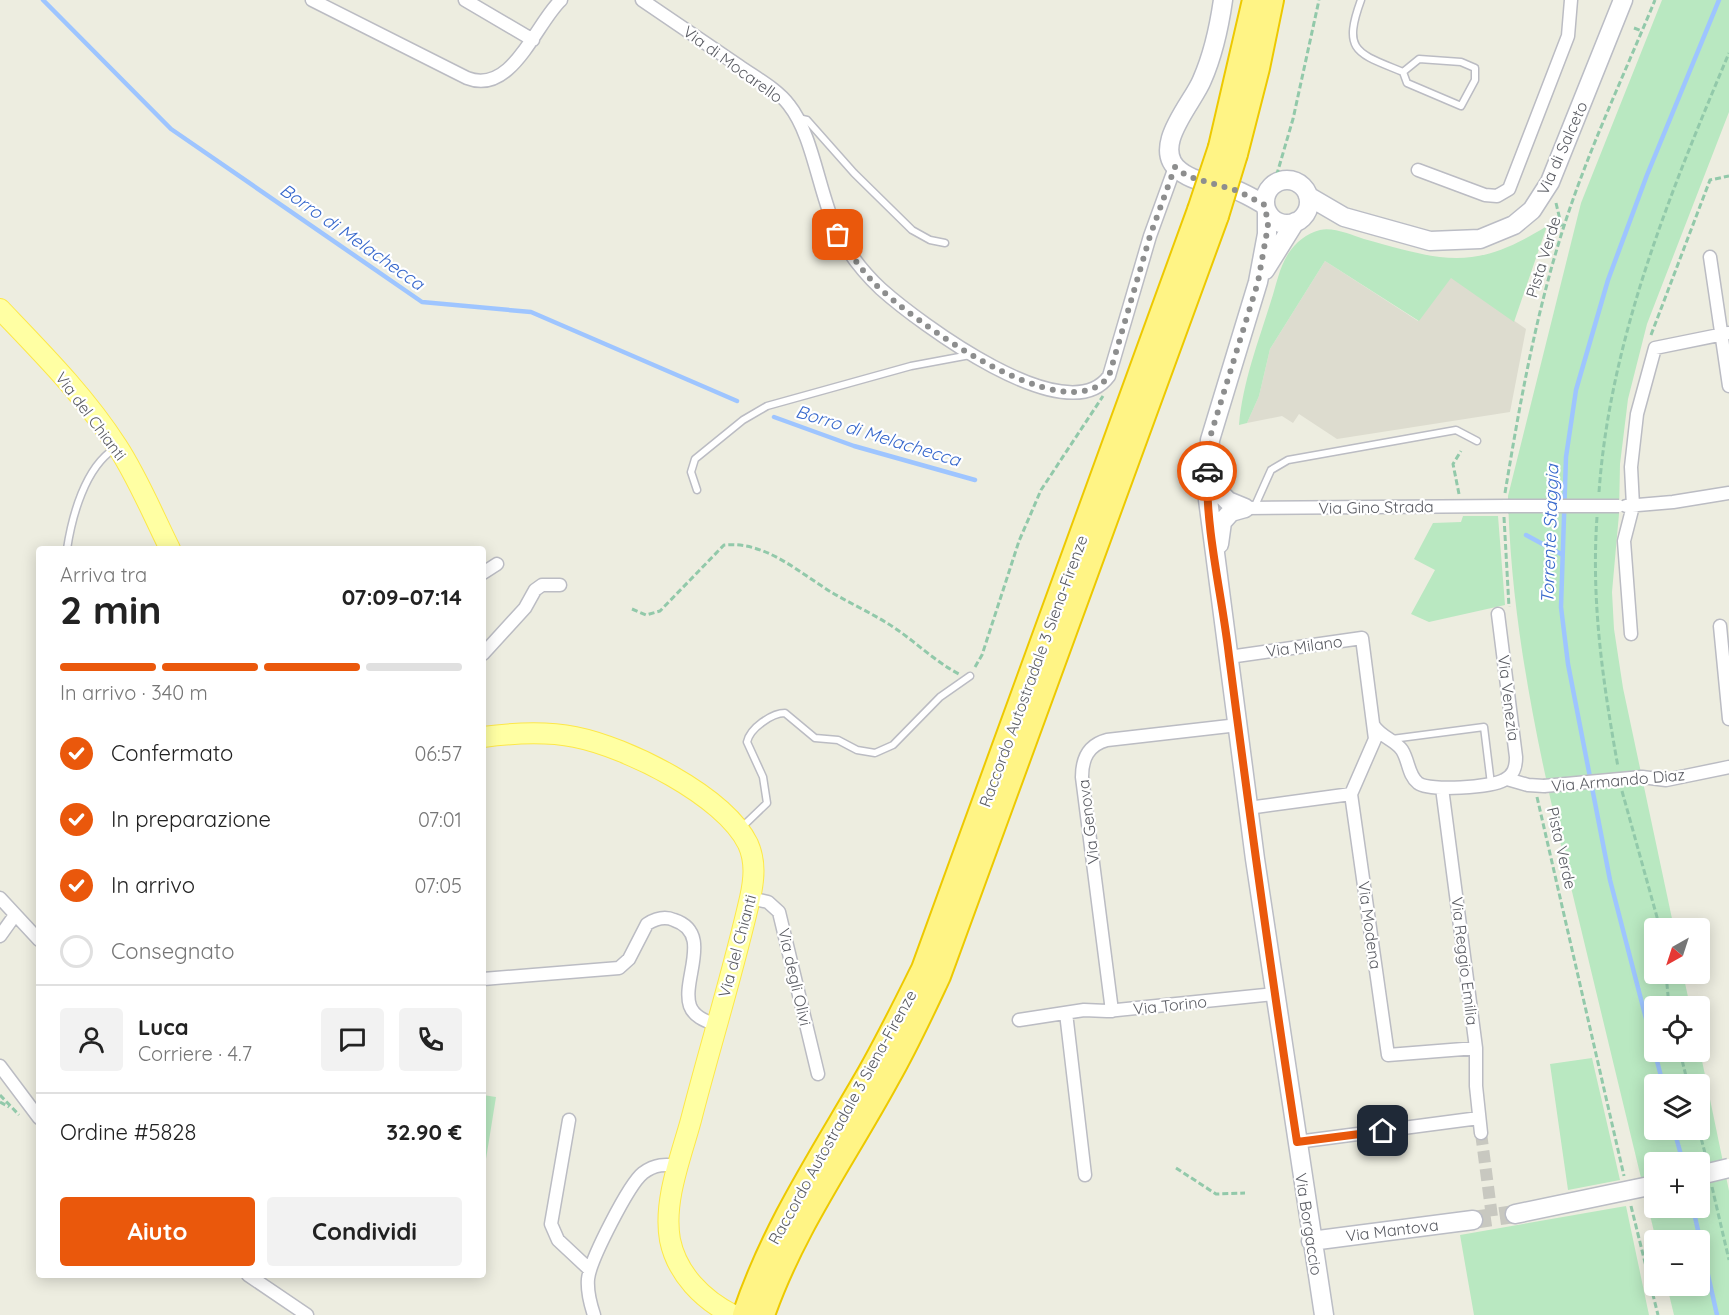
<!DOCTYPE html>
<html lang="it">
<meta charset="utf-8">
<style>
:root{--surface:#fff;--page:#f2f2f2;--text:#222;--muted:#767676;--line:#e0e0e0;--accent:#ea580c}
body{margin:0;font-family:Quicksand,sans-serif;background:var(--page);color:var(--text);height:100vh;display:flex;flex-direction:column;font-size:22px;white-space:nowrap}
*{box-sizing:border-box;margin:0}
p{font-size:20px;color:var(--muted)}
.icon{flex:none;width:33px;height:33px;fill:none;stroke:currentColor;stroke-width:2;stroke-linecap:round;stroke-linejoin:round}
.map{position:relative;flex:1;overflow:hidden}
.sheet{position:absolute;left:36px;top:546px;width:450px;height:732px;display:flex;flex-direction:column;background:var(--surface);border-radius:6px;box-shadow:0 3px 15px #0003}
.sheet>*{flex:none}
.needle{width:39px;rotate:219deg}
.controls{position:absolute;left:1644px;top:918px;display:grid;gap:12px}
.controls a{display:grid;place-items:center;width:66px;height:66px;border-radius:6px;background:var(--surface);box-shadow:0 3px 15px #0003;font-size:30px}
.pin{position:absolute;display:grid;place-items:center;width:51px;height:51px;color:#fff;margin:-26px;border-radius:12px;box-shadow:0 3px 9px #0006}
.courier{position:absolute;display:grid;place-items:center;width:60px;height:60px;margin:-30px;border:4px solid #ea580c;border-radius:50%;background:#fff;color:#222;box-shadow:0 2px 8px #0007}
.summary em{font-style:normal;font-weight:800}
.summary div{display:flex;flex-direction:column-reverse}
.summary{display:flex;align-items:center;justify-content:space-between;height:102px;padding:0 24px}
h1{font-size:39px;font-weight:800;line-height:45px}
.bar{display:grid;grid-template-columns:repeat(4,1fr);gap:9px 6px;align-content:center;height:72px;padding:0 24px}
.bar i{height:8px;border-radius:4px;background:var(--line)}
.bar .selected{background:var(--accent)}
.bar p{grid-column:span 4}
.line{display:flex;align-items:center;gap:15px;padding:0 24px;border-top:2px solid var(--line)}
.line div{flex:1}
.round{display:grid;place-items:center;flex:none;width:63px;height:63px;border-radius:6px;background:var(--page)}
ol{padding:0 24px;list-style:none}
li{display:flex;align-items:center;gap:18px;height:66px}
li p{margin-inline-start:auto}
li .icon{padding:6px;border-radius:50%;background:var(--accent);color:#fff;stroke-width:4}
li:last-child{color:var(--muted)}
li i{width:33px;height:33px;border:3px solid var(--line);border-radius:50%}
.cta{display:flex;gap:12px;margin-top:auto;padding:12px 24px}
.cta a{flex:1;height:69px;border-radius:6px;background:var(--accent);color:#fff;font-size:24px;font-weight:800;line-height:69px;text-align:center}
.cta a+a{background:var(--page);color:var(--text)}
.map>svg:first-child{display:block}
.education{fill:#dddccf}
.green{fill:#b9e8c1;fill-rule:evenodd}
.lines{fill:none;stroke-linecap:round;stroke-linejoin:round}
.stream{stroke:#9ec5ff;stroke-width:4.5}
.street-tunnel{stroke:#c8c8c0;stroke-width:12;stroke-dasharray:12 6;stroke-linecap:butt}
.secondary-tunnel{stroke:#c8c8c0;stroke-width:18;stroke-dasharray:18 9;stroke-linecap:butt}
.lane-casing{stroke:#bbbcc3;stroke-width:9}
.street-casing{stroke:#bbbcc3;stroke-width:15}
.secondary-casing{stroke:#bbbdc5;stroke-width:21}
.primary-casing{stroke:#fde849;stroke-width:22}
.highway-casing{stroke:#edc900;stroke-width:26}
.path{stroke:#92c9aa;stroke-width:3;stroke-dasharray:6 3;stroke-linecap:butt}
.lane{stroke:#fff;stroke-width:6}
.street{stroke:#fff;stroke-width:12}
.secondary{stroke:#fff;stroke-width:18}
.primary{stroke:#ffffa3;stroke-width:20}
.highway{stroke:#fff485;stroke-width:22}
.street-bridge-casing{stroke:#bbbcc3;stroke-width:15;stroke-linecap:butt}
.secondary-bridge-casing{stroke:#bbbdc5;stroke-width:21;stroke-linecap:butt}
.highway-bridge-casing{stroke:#edc900;stroke-width:26;stroke-linecap:butt}
.street-bridge{stroke:#fff;stroke-width:12}
.secondary-bridge{stroke:#fff;stroke-width:18}
.highway-bridge{stroke:#fff485;stroke-width:22}
.done{stroke:#8d8e8e;stroke-width:6;stroke-dasharray:0 10.8}
.route{stroke:#ea580c;stroke-width:8}
.labels{text-anchor:middle;stroke-width:4.5;stroke-linejoin:round;paint-order:stroke}
.street-label{font-size:16px;fill:#595b62;stroke:#fff}
.water-label{font-size:18px;font-style:italic;fill:#3768cc;stroke:#fff}
</style>
<div class="map">
<svg width="1729" height="1315" viewBox="0 0 1729 1315">
<rect width="100%" height="100%" fill="#edede0"/>
<path class="education" d="M1325,261L1418,321L1451,277L1526,329L1510,412L1337,439L1299,414L1293,423L1282,416L1247,423L1259,396L1270,349Z"/>
<path class="green" d="M1662,0H1729V112L1647,324L1628,399L1620,464L1619,514L1612,592L1614,629L1623,688L1674,928H1654V974H1683L1690,1006H1654V1052L1700,1051L1729,1191V1315H1674L1667,1286H1700V1240H1656C1629,1128 1602,1016 1575,904C1543,771 1511,634 1508,496L1581,203ZM1654,1084H1700V1130H1654ZM1654,1162H1700V1208H1654Z
M1547,226L1514,322L1451,278L1419,321L1325,261L1270,349L1259,396L1247,423L1239,425C1243,381 1258,343 1271,301C1276,286 1279,268 1288,254C1295,243 1307,233 1320,230C1334,227 1351,235 1364,239C1444,261 1473,272 1547,226Z
M1463,516H1498L1505,605L1429,622L1411,614L1435,570L1414,559L1433,523L1461,522Z
M1592,1058L1620,1180L1568,1190L1550,1064Z
M483,1095L496,1097L486,1159L483,1158Z
M1626,1206L1649,1315H1474L1460,1235Z"/>
<g class="lines">
<path class="stream" d="M43,0L171,129L422,302L531,312L737,401
M774,417L854,446L975,480
M1526,535L1561,554
M1663,1084L1610,880L1568,664L1561,607L1566,457L1576,390L1608,280L1647,175L1719,0
M1674,1130L1683,1162
M1693,1208L1717,1315"/>
<path class="street-tunnel" d="M1481,1133L1492,1217"/>
<path class="secondary-tunnel" d="M1473,1220L1515,1214"/>
<g class="lane-casing">
<path id="lane" d="M1361,0C1342,52 1357,53 1403,72L1407,83L1461,106L1475,80V68L1461,62L1419,59L1403,72
M798,118L807,120L854,173L912,230L930,240L945,243
M697,490L691,472L695,459L743,420L767,406L911,366L970,355
M1254,508L1271,470L1288,460L1456,430L1477,441
M67,549C72,516 85,468 114,449
M1392,739L1484,727L1491,784
M740,829L767,803L763,777L747,742C750,728 772,713 785,713L815,738L838,740L857,750L875,753L893,745L940,697L970,676"/>
</g>
<g class="street-casing">
<path id="street" d="M312,0L467,78C512,96 536,23 561,0
M465,0L533,40
M642,0C674,22 707,44 739,66C756,78 777,89 789,105C816,139 819,204 844,244C854,260 867,276 881,289C918,322 1067,434 1109,376L1150,236L1175,167
M1418,170L1485,195L1497,196L1509,189L1568,36L1571,0
M1710,257L1729,386
M1626,506L1673,502L1729,493
M1245,508L1508,506
M483,573L497,564
M1720,626L1729,719
M1631,634L1624,541L1633,506L1631,467L1637,414L1655,348L1729,333
M483,654L525,608L535,590L542,585H560
M1229,657L1362,638L1375,739L1351,794L1388,1055L1476,1048
M1374,726C1381,737 1395,740 1402,750C1409,761 1408,775 1418,783C1430,792 1492,787 1504,780C1514,775 1516,767 1516,757L1498,614
M1642,777L1666,780L1729,767
M1507,779L1528,785L1544,786
M1442,788L1476,1048V1086L1481,1133
M1248,808L1351,794
M0,898L39,940
M750,898L768,902L779,912L818,1074
M0,936L15,915
M483,979L619,968L629,959L647,924C655,919 665,916 674,920C714,933 681,980 690,1006C694,1017 706,1021 716,1025
M1112,1011L1082,777C1082,759 1088,745 1107,740L1238,725
M1066,1013L1085,1175
M1019,1020L1084,1010L1107,1011L1275,994
M0,1066L39,1118
M569,1120L551,1224L558,1240L590,1270
M1297,1142L1479,1118
M248,1275L307,1315
M594,1315C590,1303 587,1291 588,1279C590,1260 629,1184 643,1173C655,1164 665,1164 679,1166"/>
</g>
<g class="secondary-casing">
<path id="secondary" d="M1223,0C1219,28 1213,55 1202,80C1193,103 1149,148 1180,171C1195,183 1218,184 1236,190C1246,194 1256,200 1265,205
M1265 202a22 22 0 1 1 44 0a22 22 0 1 1-44 0Z
M1308,196L1344,217L1430,241L1480,239L1514,225L1532,210L1550,182L1623,0
M1267,211V234L1258,282L1210,440L1207,492L1255,859L1324,1315
M1265,270L1295,222
M1219,467L1220,493L1228,501L1245,508
M1219,544L1222,522L1231,512L1245,508
M1515,1214L1654,1185
M1311,1241L1473,1220"/>
</g>
<g class="primary-casing">
<path id="primary" d="M0,309C41,352 85,396 117,446C138,478 153,515 170,549
M483,737C513,733 545,731 575,737C626,747 724,795 748,844C756,862 754,880 750,898C733,973 710,1046 691,1120C681,1157 663,1201 670,1240C677,1274 703,1300 733,1315"/>
</g>
<g class="highway-casing">
<path id="highway" d="M1220,147L1254,0
M1236,154L1258,68L1272,0
M744,1315C774,1226 822,1155 868,1075C888,1040 905,1005 923,969L1199,210
M763,1315C793,1229 845,1157 888,1078C907,1045 923,1010 939,976L1217,216"/>
</g>
<path class="path" d="M1634,28L1642,31
M1274,184L1293,119L1319,0
M1556,203L1562,228
M1651,335L1710,180L1729,176
M1599,492C1610,339 1670,193 1729,53
M1505,493C1519,408 1534,324 1559,242C1584,159 1622,80 1655,0
M1459,494L1453,464L1461,451
M1504,517L1509,607
M1597,517C1591,602 1603,683 1618,767
M632,609L646,615L660,611L724,545C765,541 797,571 831,592C853,605 878,616 899,631C919,645 936,662 959,674
M975,667L982,655L1019,541L1041,490L1103,396
M1622,791L1660,928
M1537,797L1624,1176
M1666,974L1669,1006
M1680,1052L1688,1084
M0,1095L19,1115
M0,1102L9,1107
M1699,1130L1706,1157
M1176,1168L1216,1194L1245,1193
M1712,1187L1729,1260
M1631,1206L1658,1315"/>
<use href="#lane" class="lane"/>
<use href="#street" class="street"/>
<use href="#secondary" class="secondary"/>
<use href="#primary" class="primary"/>
<use href="#highway" class="highway"/>
<g class="street-bridge-casing">
<path id="street-bridge" d="M1508,506H1619
M1544,786L1642,777"/>
</g>
<g class="secondary-bridge-casing">
<path id="secondary-bridge" d="M1700,1175L1729,1168"/>
</g>
<g class="highway-bridge-casing">
<path id="highway-bridge" d="M1199,210L1220,147
M1217,216L1236,154"/>
</g>
<use href="#street-bridge" class="street-bridge"/>
<use href="#secondary-bridge" class="secondary-bridge"/>
<use href="#highway-bridge" class="highway-bridge"/>
</g>
<g class="lines">
<path class="done" d="M838,235C849,252 860,268 874,283C909,318 1066,434 1109,376L1150,236L1175,167L1187,176L1238,191L1265,205L1268,226L1258,282L1211,434L1207,471"/>
<path class="route" d="M1207,471C1206,533 1222,595 1229,656C1250,818 1272,980 1297,1142L1383,1131"/>
</g>
<g class="labels">
<g class="street-label">
<text transform="translate(733 64) rotate(36)" y="6">Via di Mocarello</text>
<text transform="translate(1562 148) rotate(-66)" y="6">Via di Salceto</text>
<text transform="translate(1543 257) rotate(-73)" y="6">Pista Verde</text>
<text transform="translate(91 416) rotate(53)" y="6">Via del Chianti</text>
<text transform="translate(1376 507) rotate(-1)" y="6">Via Gino Strada</text>
<text transform="translate(1304 646) rotate(-8)" y="6">Via Milano</text>
<text transform="translate(1033 671) rotate(-70)" y="6">Raccordo Autostradale 3 Siena-Firenze</text>
<text transform="translate(1509 698) rotate(83)" y="6">Via Venezia</text>
<text transform="translate(1618 780) rotate(-5)" y="6">Via Armando Diaz</text>
<text transform="translate(1088 822) rotate(-97)" y="6">Via Genova</text>
<text transform="translate(1562 848) rotate(77)" y="6">Pista Verde</text>
<text transform="translate(1370 925) rotate(82)" y="6">Via Modena</text>
<text transform="translate(737 946) rotate(-75)" y="6">Via del Chianti</text>
<text transform="translate(1465 961) rotate(83)" y="6">Via Reggio Emilia</text>
<text transform="translate(795 977) rotate(77)" y="6">Via degli Olivi</text>
<text transform="translate(1170 1005) rotate(-6)" y="6">Via Torino</text>
<text transform="translate(842 1117) rotate(-61)" y="6">Raccordo Autostradale 3 Siena-Firenze</text>
<text transform="translate(1309 1224) rotate(81)" y="6">Via Borgaccio</text>
<text transform="translate(1392 1230) rotate(-7)" y="6">Via Mantova</text>
</g>
<g class="water-label">
<text transform="translate(352 237) rotate(35)" y="6">Borro di Melachecca</text>
<text transform="translate(878 436) rotate(17)" y="6">Borro di Melachecca</text>
<text transform="translate(1550 534) rotate(-88)" y="6">Torrente Staggia</text>
</g>
</g>
</svg>
<div class="controls">
<a><svg class="needle" viewBox="-14 -14 28 28"><path d="M0-13l5 13h-10z" fill="#e53935"/><path d="M0 13l5-13h-10z" fill="#767676"/></svg></a>
<a><svg class="icon" aria-label="locate" viewBox="0 0 24 24"><circle cx="12" cy="12" r="6"/><path d="M12 2v4M12 18v4M2 12h4M18 12h4"/></svg></a>
<a><svg class="icon" aria-label="layers" viewBox="0 0 24 24"><path d="M12 4l9 5-9 5-9-5zM3 14l9 5 9-5"/></svg></a>
<a>+</a>
<a>−</a>
</div>
<div class="pin" style="left:838px;top:235px;background:#ea580c"><svg class="icon" aria-label="bag" viewBox="0 0 24 24"><path d="M5 8h14l-1 12H6zM9 8a3 3 0 0 1 6 0"/></svg></div>
<div class="pin" style="left:1383px;top:1131px;background:#1f2937"><svg class="icon" aria-label="home" viewBox="0 0 24 24"><path d="M3 11l9-7 9 7M6 9v11h12V9"/></svg></div>
<div class="courier" style="left:1207px;top:471px"><svg class="icon" aria-label="car" viewBox="0 0 24 24"><path d="M5 17H2v-5l4-1 3-4h7l3 4 3 1v5h-3M9 17h6M6 11h13"/><circle cx="7" cy="17" r="2"/><circle cx="17" cy="17" r="2"/></svg></div>
<section class="sheet">
<div class="summary"><div><h1>2 min</h1><p>Arriva tra</p></div><em>07:09–07:14</em></div>
<div class="bar"><i class="selected"></i><i class="selected"></i><i class="selected"></i><i></i><p>In arrivo · 340 m</p></div>
<ol>
<li><svg class="icon" aria-label="check" viewBox="0 0 24 24"><path d="M5 12l5 5 9-10"/></svg>Confermato<p>06:57</p></li>
<li><svg class="icon" aria-label="check" viewBox="0 0 24 24"><path d="M5 12l5 5 9-10"/></svg>In preparazione<p>07:01</p></li>
<li><svg class="icon" aria-label="check" viewBox="0 0 24 24"><path d="M5 12l5 5 9-10"/></svg>In arrivo<p>07:05</p></li>
<li><i></i>Consegnato</li>
</ol>
<div class="line" style="height:108px"><a class="round"><svg class="icon" aria-label="person" viewBox="0 0 24 24"><circle cx="12" cy="8" r="4"/><path d="M4 21q1-7 8-7t8 7"/></svg></a><div><b>Luca</b><p>Corriere · 4.7</p></div><a class="round"><svg class="icon" aria-label="chat" viewBox="0 0 24 24"><path d="M4 5h16v11H9l-5 4z"/></svg></a><a class="round"><svg class="icon" aria-label="phone" viewBox="0 0 24 24"><path d="M5 4h4l2 5-3 2q2 4 5 5l2-3 5 2v4C11 20 4 13 5 4z"/></svg></a></div>
<div class="line" style="height:78px"><div>Ordine #5828</div><b>32.90 €</b></div>
<div class="cta"><a>Aiuto</a><a>Condividi</a></div>
</section>
</div>
